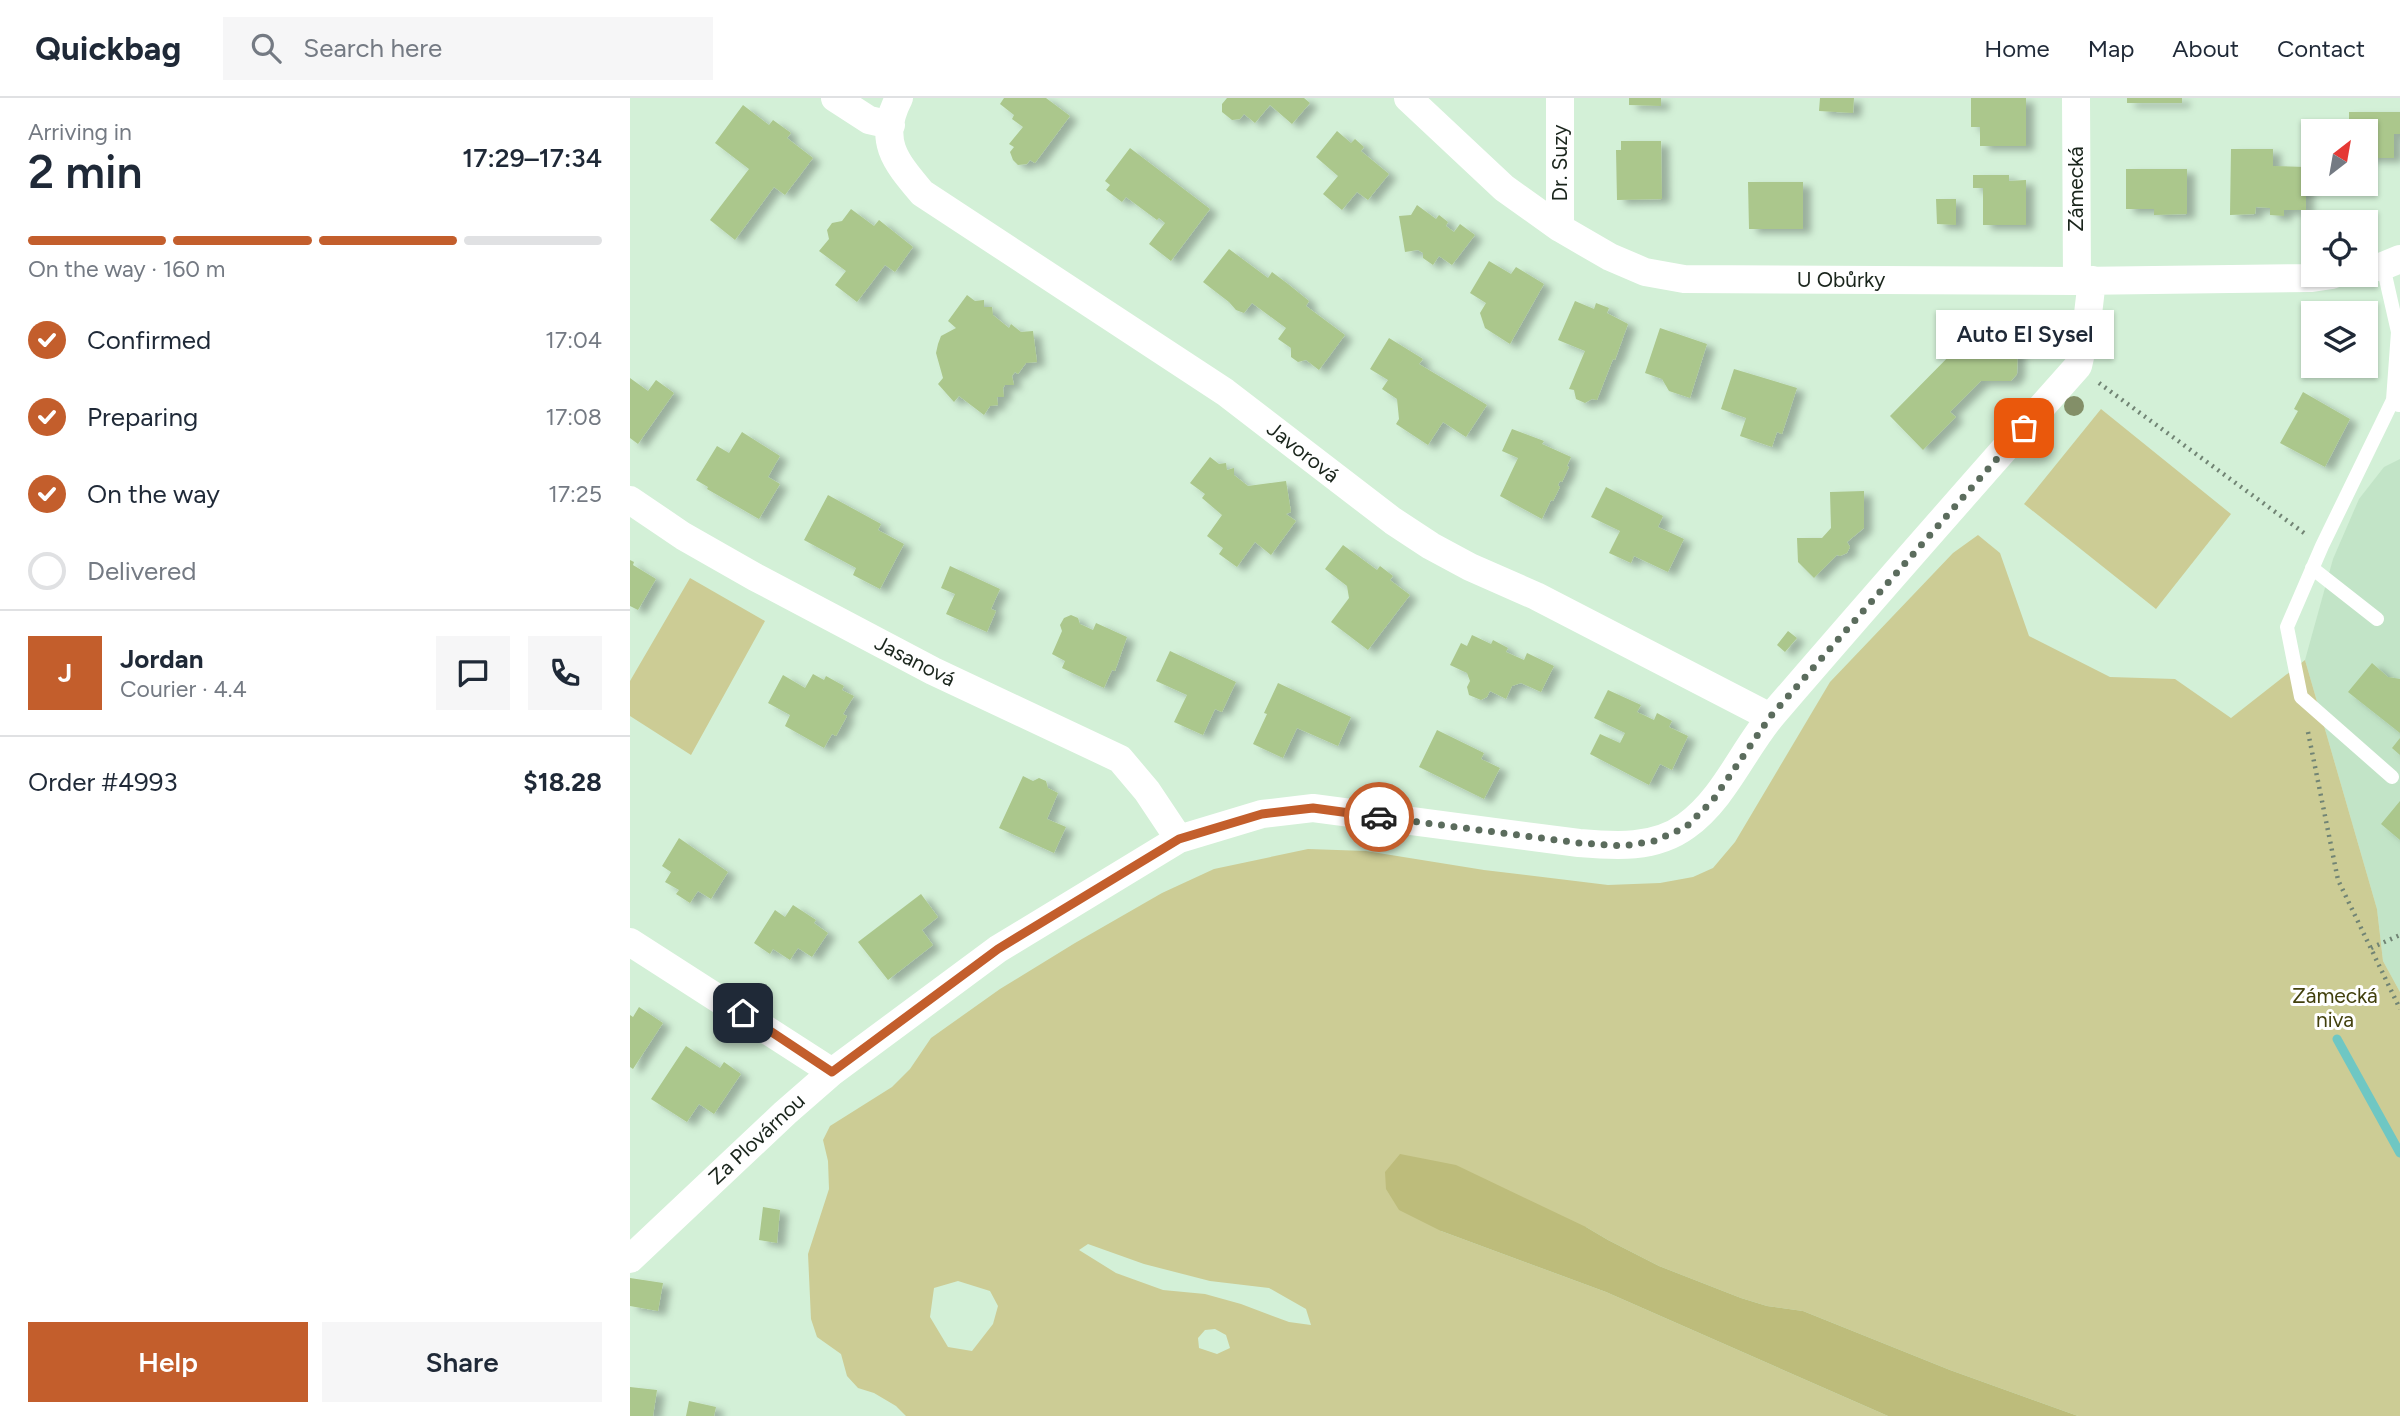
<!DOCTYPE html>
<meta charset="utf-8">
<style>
:root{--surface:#fff;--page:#f6f6f7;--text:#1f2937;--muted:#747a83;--line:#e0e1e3;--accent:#c35e2c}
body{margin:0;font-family:Figtree,sans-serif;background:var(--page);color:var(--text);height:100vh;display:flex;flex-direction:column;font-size:26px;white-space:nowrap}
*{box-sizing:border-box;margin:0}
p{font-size:23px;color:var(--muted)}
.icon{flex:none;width:38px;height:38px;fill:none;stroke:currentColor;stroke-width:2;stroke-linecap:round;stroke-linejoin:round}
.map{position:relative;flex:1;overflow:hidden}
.sheet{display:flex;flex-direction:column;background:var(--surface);width:630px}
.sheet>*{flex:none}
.needle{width:46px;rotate:31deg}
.tools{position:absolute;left:1671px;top:21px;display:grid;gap:14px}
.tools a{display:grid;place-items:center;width:77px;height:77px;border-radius:0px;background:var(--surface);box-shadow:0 2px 5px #0004;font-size:35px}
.pin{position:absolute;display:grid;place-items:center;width:60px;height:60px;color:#fff;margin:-30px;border-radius:14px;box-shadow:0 4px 10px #0006}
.courier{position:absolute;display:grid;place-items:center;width:70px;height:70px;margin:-35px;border:5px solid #c35e2c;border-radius:50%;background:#fff;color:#222;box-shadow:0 2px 9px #0007}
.bubble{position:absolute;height:49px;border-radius:0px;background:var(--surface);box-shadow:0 2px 5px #0004;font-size:23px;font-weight:600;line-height:49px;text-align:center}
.overview em{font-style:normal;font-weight:600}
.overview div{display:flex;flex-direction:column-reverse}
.overview{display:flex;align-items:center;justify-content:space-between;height:119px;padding:0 28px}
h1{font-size:46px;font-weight:600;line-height:52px}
.bar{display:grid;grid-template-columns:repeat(4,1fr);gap:10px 7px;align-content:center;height:84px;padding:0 28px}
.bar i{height:9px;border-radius:5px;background:var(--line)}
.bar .active{background:var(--accent)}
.bar p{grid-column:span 4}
.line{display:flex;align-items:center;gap:18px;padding:0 28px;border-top:2px solid var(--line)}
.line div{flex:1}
.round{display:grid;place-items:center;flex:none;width:74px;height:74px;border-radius:0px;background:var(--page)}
ol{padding:0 28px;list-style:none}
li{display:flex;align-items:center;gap:21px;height:77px}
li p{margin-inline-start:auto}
li .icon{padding:7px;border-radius:50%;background:var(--accent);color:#fff;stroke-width:4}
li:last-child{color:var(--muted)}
li i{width:38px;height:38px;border:4px solid var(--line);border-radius:50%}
.action{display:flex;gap:14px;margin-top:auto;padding:14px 28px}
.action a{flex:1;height:80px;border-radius:0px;background:var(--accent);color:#fff;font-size:28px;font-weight:600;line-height:80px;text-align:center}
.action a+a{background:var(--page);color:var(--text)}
header{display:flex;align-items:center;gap:42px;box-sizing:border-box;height:98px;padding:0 35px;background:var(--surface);border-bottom:2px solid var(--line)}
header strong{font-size:33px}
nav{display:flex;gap:38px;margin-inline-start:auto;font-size:24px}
.search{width:490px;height:63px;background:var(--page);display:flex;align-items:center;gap:18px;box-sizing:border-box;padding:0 24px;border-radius:0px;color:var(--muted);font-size:26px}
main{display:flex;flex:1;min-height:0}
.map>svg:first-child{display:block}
.built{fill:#c2e4c7}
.green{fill:#cccc95;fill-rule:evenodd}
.forest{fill:#bdbc7b}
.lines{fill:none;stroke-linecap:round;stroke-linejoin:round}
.stream{stroke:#6fc7c3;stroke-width:9}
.building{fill:#abc78c;filter:url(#shadow)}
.path{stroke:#718474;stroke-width:4.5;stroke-dasharray:2 5;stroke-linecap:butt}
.lane{stroke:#fff;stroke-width:14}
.street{stroke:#fff;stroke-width:28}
.tree{fill:#838f68}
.done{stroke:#5b6c5d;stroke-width:7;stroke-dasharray:0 12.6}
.route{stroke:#c35e2c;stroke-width:9}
.labels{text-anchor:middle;stroke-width:6;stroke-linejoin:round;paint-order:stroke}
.street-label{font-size:21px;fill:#1a251c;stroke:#fff}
.park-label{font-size:21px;fill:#42400d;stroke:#fff}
</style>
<header>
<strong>Quickbag</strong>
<div class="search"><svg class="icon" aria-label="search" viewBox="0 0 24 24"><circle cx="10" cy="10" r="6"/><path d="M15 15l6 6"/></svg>Search here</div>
<nav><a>Home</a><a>Map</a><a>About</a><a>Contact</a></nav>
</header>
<main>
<section class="sheet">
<div class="overview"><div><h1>2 min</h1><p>Arriving in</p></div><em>17:29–17:34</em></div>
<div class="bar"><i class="active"></i><i class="active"></i><i class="active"></i><i></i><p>On the way · 160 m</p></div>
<ol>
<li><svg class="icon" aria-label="check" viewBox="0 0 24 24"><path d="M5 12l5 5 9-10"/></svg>Confirmed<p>17:04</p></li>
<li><svg class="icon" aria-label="check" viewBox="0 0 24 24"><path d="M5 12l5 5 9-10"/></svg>Preparing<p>17:08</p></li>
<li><svg class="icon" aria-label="check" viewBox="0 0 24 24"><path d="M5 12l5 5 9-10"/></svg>On the way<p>17:25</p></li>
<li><i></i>Delivered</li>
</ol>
<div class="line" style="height:126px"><b class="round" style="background:var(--accent);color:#fff">J</b><div><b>Jordan</b><p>Courier · 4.4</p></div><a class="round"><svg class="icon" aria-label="chat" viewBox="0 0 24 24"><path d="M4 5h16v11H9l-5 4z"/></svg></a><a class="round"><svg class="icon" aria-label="phone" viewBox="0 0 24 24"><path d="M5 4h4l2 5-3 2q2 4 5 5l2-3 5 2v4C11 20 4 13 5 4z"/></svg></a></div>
<div class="line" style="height:91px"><div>Order #4993</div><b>$18.28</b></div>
<div class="action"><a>Help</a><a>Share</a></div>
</section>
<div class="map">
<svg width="1770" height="1318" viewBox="0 0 1770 1318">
<defs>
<filter id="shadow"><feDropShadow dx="8" dy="4.5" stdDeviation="3.5" flood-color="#0004"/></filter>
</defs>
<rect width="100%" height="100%" fill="#d3f0d7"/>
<path class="built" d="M1770,361V894L1753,863L1747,811L1675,562L1703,461L1729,401L1754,369Z"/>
<path class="green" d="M1471,311L1601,416L1526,511L1394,406Z
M1348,437L1370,455L1399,538L1480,579L1545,581L1601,620L1675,562L1747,811L1753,863L1770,894V1318H1448L1320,1272L1173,1213L1137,1208L1111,1200L1029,1168L978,1142L956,1129L811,1133L976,1194L1258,1318H276L266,1308L244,1295L228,1290L217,1278L211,1256L187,1239L181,1221L178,1156L199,1091L198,1063L193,1042L200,1028L262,989L280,971L301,940L370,891L445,845L532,795L584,771L678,751L736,753L854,772L978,787L1030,785L1063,779L1083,770L1105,744L1200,584L1323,455ZM458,1146L514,1166L580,1183L639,1190L676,1211L681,1227L659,1224L611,1206L575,1196L533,1192L486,1175L449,1152ZM328,1183L360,1193L368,1208L363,1226L342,1253L318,1249L300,1219L304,1190ZM585,1231L596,1237L600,1250L587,1256L569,1250L568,1240L575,1232Z
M60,480L135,523L61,657L0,618V583Z"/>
<path class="forest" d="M770,1056L826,1067L956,1129L978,1142L1029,1168L1111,1200L1137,1208L1173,1213L1320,1272L1448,1318H1258L976,1194L811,1133L769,1112L756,1091L755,1074Z"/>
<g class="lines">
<path class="stream" d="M1707,941L1770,1055"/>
</g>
<path class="building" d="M374,0H416L440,18L405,65L400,62L397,66L388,67L383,62L380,54L384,49L379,46L393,29L382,21L384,17L370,6Z
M597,0H674L680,5L662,26L640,7L625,25L614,16L610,21L602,22L592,14V6Z
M999,0H1031V8L999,7Z
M1190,0H1224L1223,15L1189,13Z
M1341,0H1396V48H1350V29H1341Z
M1497,0H1552V5H1497Z
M113,7L139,27L143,22L161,35L157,40L183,60L155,97L144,89L105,142L80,122L119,71L85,45Z
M1719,14H1770V36H1764V60H1736V33H1719Z
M707,33L721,45L725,41L734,49L731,53L759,76L738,102L727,94L712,112L693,96L708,78L686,59Z
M991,43H1031L1032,101L987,102L986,52H991Z
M500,50L580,111L541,163L519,146L535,125L529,120L527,122L496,99L492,104L476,92L480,87L475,83Z
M1601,51H1643V68L1676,69V112H1654V118L1640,117V110L1626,109L1625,116L1600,117Z
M1496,71H1557V116L1524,117V111H1496Z
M1343,77H1379V83L1396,82V127H1353V90H1343Z
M1118,84H1173V131H1119Z
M1306,101H1326V127L1307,126Z
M787,107L806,121L809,117L818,124L816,128L824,134L830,126L845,137L822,167L809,158L803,167L793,160V155L788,152L775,154L769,118L781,117Z
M221,111L244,128L249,122L283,149L265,174L255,167L227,204L205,187L216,173L189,153L199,141L197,132L202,125L212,123Z
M599,151L638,180L642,174L658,186L679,203L676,208L715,237L689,272L676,262L668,264L661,259V250L648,241L656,230L622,205L614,215L606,212L599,204L573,184Z
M859,163L881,176L886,169L914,186L880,246L855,230L850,215L856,205L840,195Z
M337,197L345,203L354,202V209H362L363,217L379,230L381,226L391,234L403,233L407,264L396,265L388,276L385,274L382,278L384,287H375L373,290L374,299H367L368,307L360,308L354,317L329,298L324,304L308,286L313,280L306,255L308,246L311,238L326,230L318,223Z
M945,203L964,211L966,205L979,210L977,215L998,226L985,262L983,261L967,302L962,301L955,305L946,301L944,292L939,291L955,253L928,242Z
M1030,230L1077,246L1060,300L1039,293L1032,281L1015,275Z
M759,240L793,261L789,266L857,307L836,339L813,324L798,347L766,326L769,321L767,301L752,291L758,282L740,271Z
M1333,244H1388L1387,276L1381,283H1351L1320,314L1326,319L1293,352L1260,318Z
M1104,271L1167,290L1152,336L1147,334L1142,349L1110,338L1116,320L1091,311Z
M0,280L18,293L26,282L44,295L8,346L0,340Z
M1673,294L1720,321L1695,369L1650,345L1668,313L1664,311Z
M882,331L914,343L912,346L941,359L937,368L939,369L932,384L930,383L928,387L930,389L923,403L921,402L912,421L870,398L888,360L872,353Z
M112,334L150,358L138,379L150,386L129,421L77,391L78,389L66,382L87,348L99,355Z
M580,359L589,366L596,365L597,372L604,370V377L618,388L656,383L661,414L656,416L666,423L641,457L625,444L607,469L589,456L593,450L577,438L592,417L572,400L575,396L560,385Z
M976,389L1033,418L1028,429L1054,441L1038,474L1004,458L1001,465L979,455L990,433L961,419Z
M1234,393V430L1217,444L1220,449L1217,455L1210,458L1207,457L1184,480L1168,464L1167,440H1192L1201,430L1200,394Z
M198,397L251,426L248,432L274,446L250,491L223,477L226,470L174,442Z
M713,447L747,472L750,468L763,478L760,482L780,497L738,552L701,524L719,500L717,488L695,471Z
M0,462L4,464L3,467L26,481L8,512L0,508Z
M320,468L370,491L361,511L366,513L357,534L316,516L325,496L311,490Z
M441,517L448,520L450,526L463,532L466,525L497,539L485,573L482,572L474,590L432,570L435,563L422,556L432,533L430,527L434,520Z
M1158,533L1167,540L1155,554L1147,547Z
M842,537L861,546L863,542L878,550L876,554L894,562L897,555L924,568L911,594L891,585L882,588L876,601L860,593L857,599L851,602L839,597L837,589L840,583L837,575L820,567L831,545L837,548Z
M540,553L606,584L592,614L585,611L573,637L544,624L557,597L526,583Z
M1742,565L1758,579L1770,581V635L1718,594Z
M183,576L194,582L196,578L214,588L212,592L224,598L213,616L217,618L206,638L202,636L194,650L155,628L160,617L138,605L153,577L175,590Z
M648,585L721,619L708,648L667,630L653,660L623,646L637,616L634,615Z
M978,592L1011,607L1007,614L1024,622L1027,615L1042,623L1039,629L1058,638L1042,672L1030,666L1019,687L960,656L970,636L990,645L995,635L964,620Z
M807,632L854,655L851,661L870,670L854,701L789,669Z
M1770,640V657L1762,650Z
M393,678L403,683L409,680L416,683L418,690L428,695L417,721L436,729L424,755L369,730Z
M1770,703V742L1751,726Z
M49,740L98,774L81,801L68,793L60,805L46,796L49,792L35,784L41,774L32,768Z
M291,796L308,819L292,832L303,847L258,882L228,844Z
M163,807L186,822L184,825L198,835L182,859L168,850L160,862L143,851L140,856L124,845L145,812L155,819Z
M9,909L33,925L3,971L0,969V917L3,919Z
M56,948L90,970L94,964L111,976L84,1016L69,1006L57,1024L21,1001Z
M133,1109L150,1112L147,1145L129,1142Z
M0,1180L33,1185L28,1213L0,1208Z
M0,1289L27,1292L23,1318H0Z
M59,1303L86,1309L84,1318H56Z"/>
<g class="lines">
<path class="path" d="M1469,285L1674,435
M1678,634L1708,782L1770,911
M1741,850L1770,837"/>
<path class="lane" d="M1753,168L1768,234L1763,302L1769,307
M1682,470L1747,521
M1762,679L1671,599L1657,529L1692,448L1763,302"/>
<path class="street" d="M205,0L239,22L261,27
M269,0C247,42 265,63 292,95L595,294L763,423L801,448L840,469L906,498L1140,619
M778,0L874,90L930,130L980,159L1015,174L1054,181L1447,183L1682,180L1702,177
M930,0V130
M1446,0L1447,183
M1736,171L1753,168L1770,161
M0,402L53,438L125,479L303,573L490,661L517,693L549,741
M0,844L202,974
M0,1161L155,1015L202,974L368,851L549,741L632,716L683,710L949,745C985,748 1025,751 1056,728C1095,700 1113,651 1144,615C1244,499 1346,383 1448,268L1456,233L1462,182"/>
</g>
<circle class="tree" cx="1444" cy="308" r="10"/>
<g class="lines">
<path class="done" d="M749,719L949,745L993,748L1024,743L1056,729L1083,702L1140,619L1394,330"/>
<path class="route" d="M113,915L202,974L368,851L549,741L632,716L683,710L749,719"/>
</g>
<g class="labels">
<g class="street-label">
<text transform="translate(930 65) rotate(-90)" y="7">Dr. Suzy</text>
<text transform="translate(1446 91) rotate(-90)" y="7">Zámecká</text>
<text x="1211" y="189">U Obůrky</text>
<text transform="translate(673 354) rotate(38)" y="7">Javorová</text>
<text transform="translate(285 563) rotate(27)" y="7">Jasanová</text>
<text transform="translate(127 1041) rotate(-43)" y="7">Za Plovárnou</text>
</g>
<g class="park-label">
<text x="1705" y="905">Zámecká<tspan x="1705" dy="24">niva</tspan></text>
</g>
</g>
</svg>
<div class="tools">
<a><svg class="needle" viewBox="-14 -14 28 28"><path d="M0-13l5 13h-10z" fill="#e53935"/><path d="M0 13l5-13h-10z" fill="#747a83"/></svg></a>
<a><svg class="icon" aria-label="locate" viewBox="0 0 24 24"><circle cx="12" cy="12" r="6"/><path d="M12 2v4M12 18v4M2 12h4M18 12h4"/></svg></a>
<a><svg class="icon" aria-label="layers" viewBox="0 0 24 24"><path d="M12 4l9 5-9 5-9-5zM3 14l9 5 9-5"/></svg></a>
</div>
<div class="pin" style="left:1394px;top:330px;background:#ea580c"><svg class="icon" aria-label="bag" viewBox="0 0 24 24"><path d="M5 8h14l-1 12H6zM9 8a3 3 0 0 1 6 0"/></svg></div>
<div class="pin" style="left:113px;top:915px;background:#1f2937"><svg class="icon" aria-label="home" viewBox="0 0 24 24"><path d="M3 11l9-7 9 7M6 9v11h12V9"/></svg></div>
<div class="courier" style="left:749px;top:719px"><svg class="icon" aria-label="car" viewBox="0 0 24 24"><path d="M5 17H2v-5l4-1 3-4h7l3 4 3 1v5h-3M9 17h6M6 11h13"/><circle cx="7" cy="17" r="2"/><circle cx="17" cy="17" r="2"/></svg></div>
<div class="bubble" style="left:1306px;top:212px;width:178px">Auto El Sysel</div>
</div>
</main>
